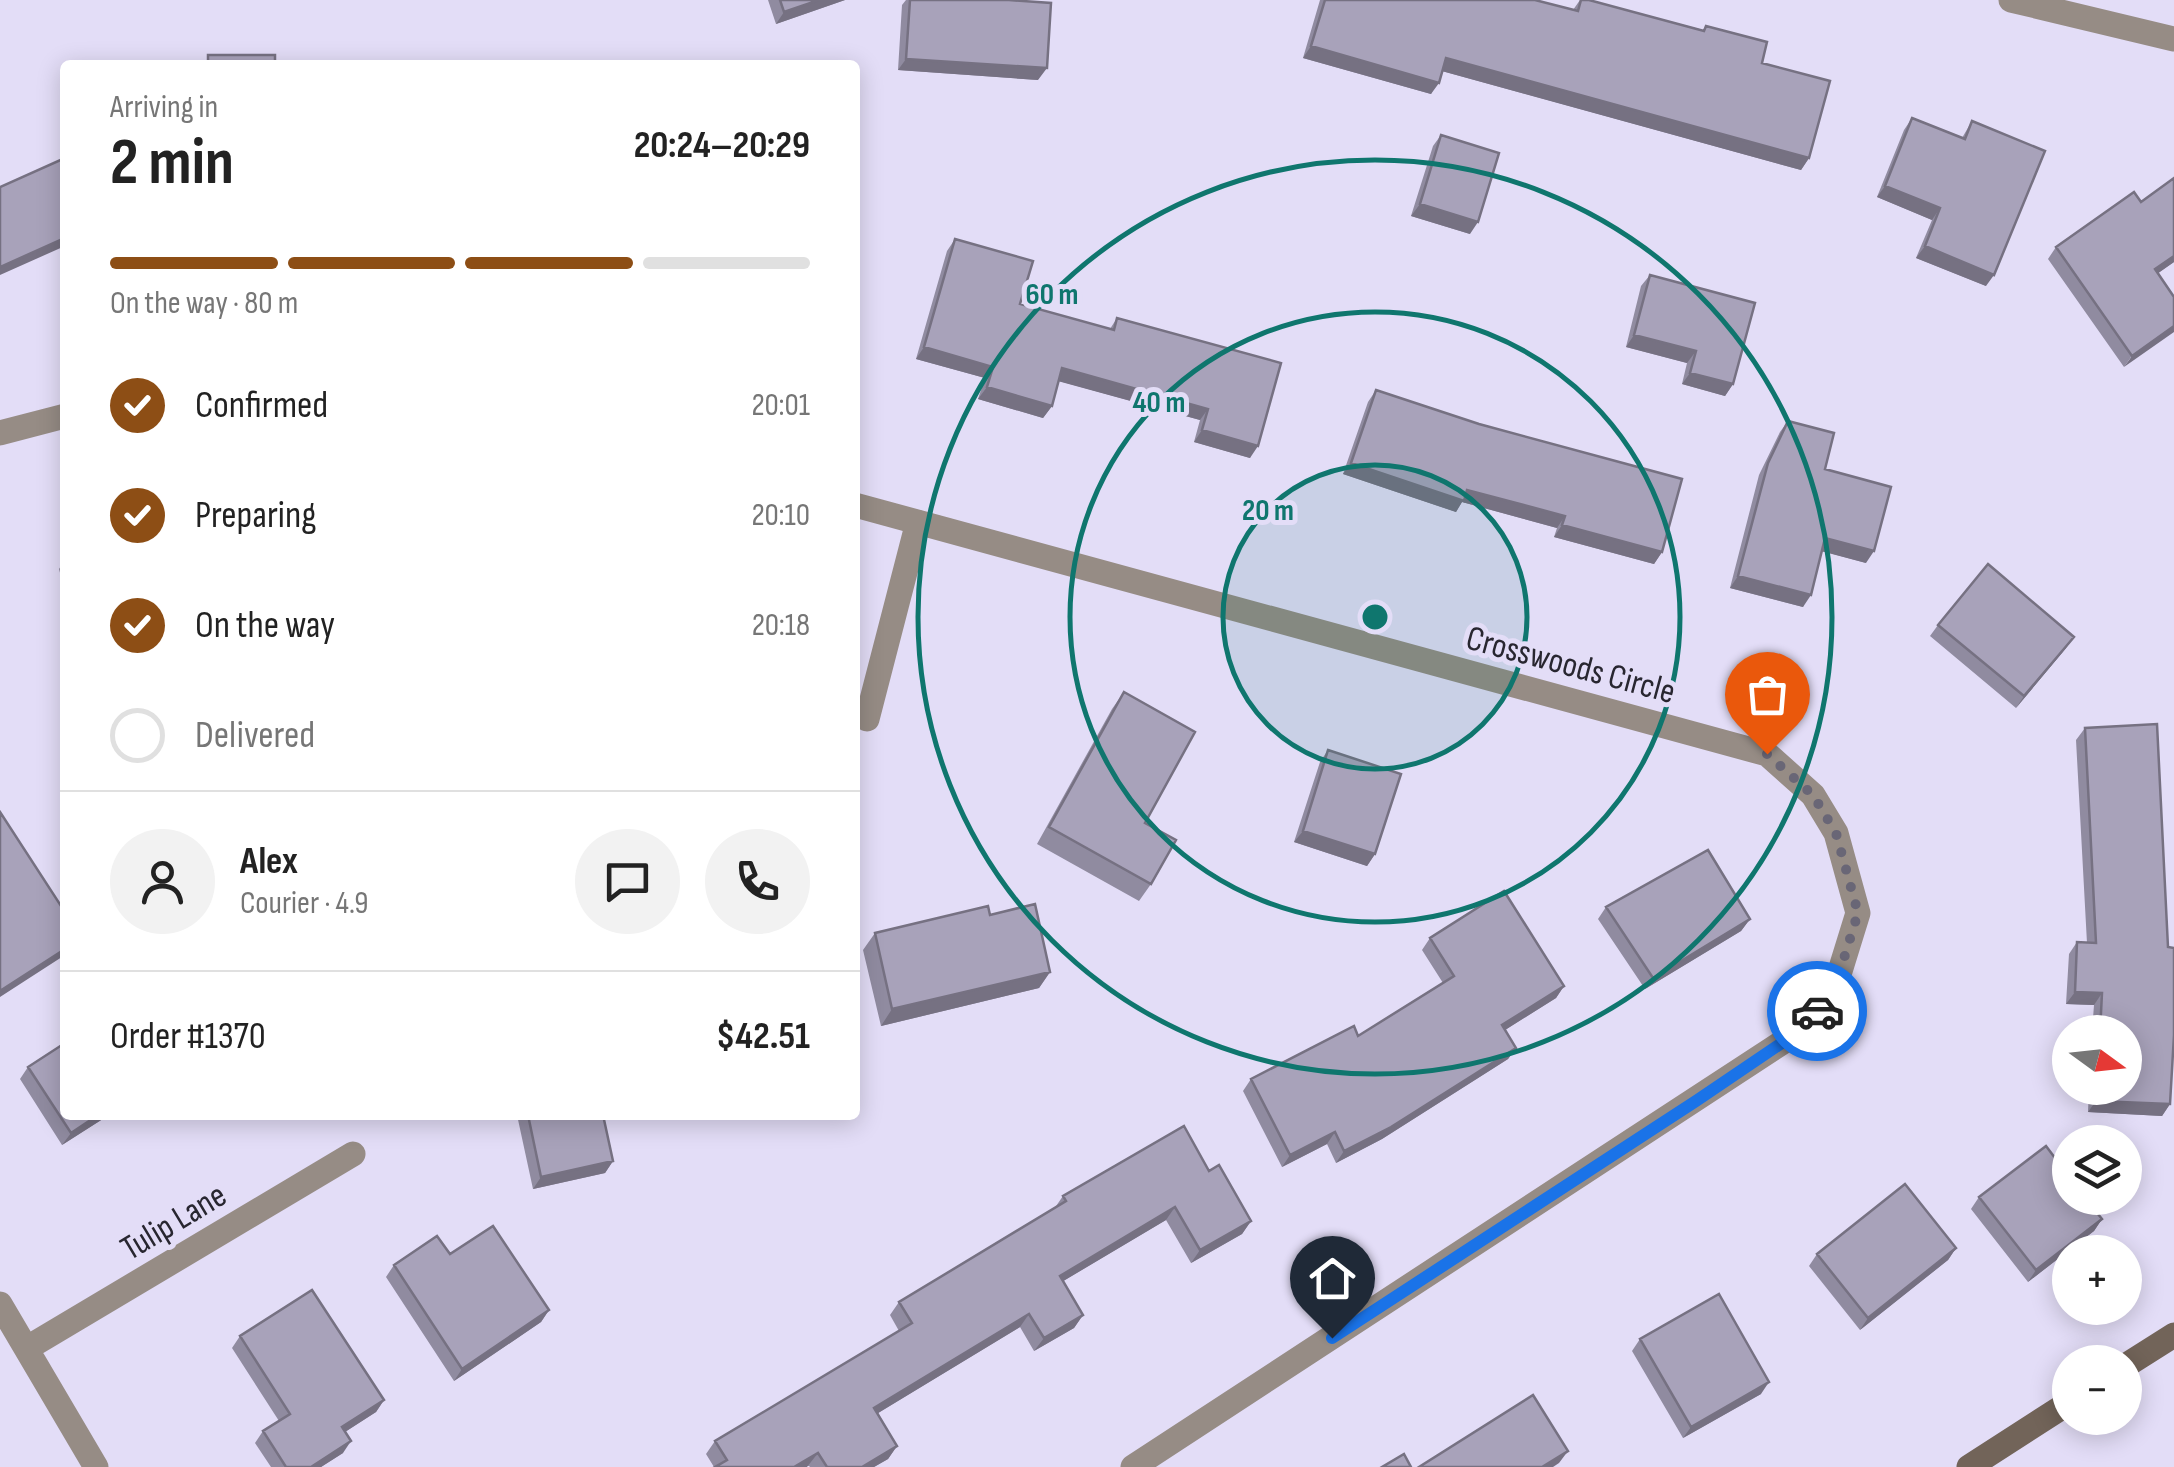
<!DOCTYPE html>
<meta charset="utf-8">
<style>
:root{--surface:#fff;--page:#f2f2f2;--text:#222;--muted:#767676;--line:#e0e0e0;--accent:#8d4e15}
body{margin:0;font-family:"Sofia Sans Condensed",sans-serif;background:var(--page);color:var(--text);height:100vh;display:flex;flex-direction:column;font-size:38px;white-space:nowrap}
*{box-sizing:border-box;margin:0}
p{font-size:32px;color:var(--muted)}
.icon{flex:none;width:55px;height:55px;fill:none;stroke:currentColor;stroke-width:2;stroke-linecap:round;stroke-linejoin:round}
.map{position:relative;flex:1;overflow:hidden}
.drawer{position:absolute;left:60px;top:60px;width:800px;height:1060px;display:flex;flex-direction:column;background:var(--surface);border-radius:10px;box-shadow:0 5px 25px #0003}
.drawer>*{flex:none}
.needle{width:65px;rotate:105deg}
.controls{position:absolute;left:2052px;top:1015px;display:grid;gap:20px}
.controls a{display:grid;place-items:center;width:90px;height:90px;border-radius:50%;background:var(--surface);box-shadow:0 5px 25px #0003;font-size:50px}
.pin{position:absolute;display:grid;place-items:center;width:85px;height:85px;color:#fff;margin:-102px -42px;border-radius:50% 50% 50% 0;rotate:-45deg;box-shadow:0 0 10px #0007}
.pin .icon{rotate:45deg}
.courier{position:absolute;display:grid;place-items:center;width:100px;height:100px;margin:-50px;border:8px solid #1a73e8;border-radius:50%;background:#fff;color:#222;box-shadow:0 2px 12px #0007}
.head em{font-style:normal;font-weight:700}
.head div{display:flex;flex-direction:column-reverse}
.head{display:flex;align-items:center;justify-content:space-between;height:170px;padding:0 50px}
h1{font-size:65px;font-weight:700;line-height:75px}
.bar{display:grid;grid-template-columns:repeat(4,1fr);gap:15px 10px;align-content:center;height:120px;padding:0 50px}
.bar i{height:12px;border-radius:8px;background:var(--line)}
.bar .active{background:var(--accent)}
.bar p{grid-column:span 4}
.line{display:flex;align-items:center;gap:25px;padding:0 50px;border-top:2px solid var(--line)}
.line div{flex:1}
.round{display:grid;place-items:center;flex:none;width:105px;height:105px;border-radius:52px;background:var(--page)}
ol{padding:0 50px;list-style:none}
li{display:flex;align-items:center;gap:30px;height:110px}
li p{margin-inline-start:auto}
li .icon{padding:10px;border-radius:50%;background:var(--accent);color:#fff;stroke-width:4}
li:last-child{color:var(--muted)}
li i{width:55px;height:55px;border:5px solid var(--line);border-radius:50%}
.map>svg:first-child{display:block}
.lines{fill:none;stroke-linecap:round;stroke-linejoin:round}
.street{stroke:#968c85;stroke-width:25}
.secondary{stroke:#726459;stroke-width:25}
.wall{fill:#908ba0}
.shaded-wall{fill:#767182}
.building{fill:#a8a2ba;stroke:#767182;stroke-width:2.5}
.done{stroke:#696676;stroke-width:10;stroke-dasharray:0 18}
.route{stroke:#1a73e8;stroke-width:12}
.ring{fill:none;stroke:#0f766e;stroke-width:5}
.labels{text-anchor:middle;stroke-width:10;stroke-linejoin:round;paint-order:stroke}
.street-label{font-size:35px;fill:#282630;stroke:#e3ddf7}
.centre{fill:#0f766e;stroke:#e3ddf7;stroke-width:5}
.ring-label{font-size:30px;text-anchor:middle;font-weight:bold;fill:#0f766e;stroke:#e3ddf7;stroke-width:10;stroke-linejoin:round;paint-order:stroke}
</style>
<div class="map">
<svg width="2174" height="1467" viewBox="0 0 2174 1467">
<rect width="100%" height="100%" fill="#e3ddf7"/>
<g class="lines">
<path class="street" d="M2011,0L2174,39
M0,433L65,416
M855,505L1767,754L1813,795L1836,833L1858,913L1832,997L1792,1036L1133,1467
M867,719L918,522
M0,1304L96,1467
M29,1347L353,1154"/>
<path class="secondary" d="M2125,1366L2174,1335
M1969,1467L2070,1402"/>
</g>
<path class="wall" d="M768,0H845L776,24Z
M906,0H1009L1038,80L898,70L902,5Z
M1320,0H1535L1573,10L1580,0H1589L1703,30L1706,26L1762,63L1809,158L1801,170L1442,71L1431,94L1303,58Z
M1912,118L1962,138L1972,121L1986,286L1916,258L1932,220L1877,197L1904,130Z
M1441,135L1470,234L1411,216L1433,146Z
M2174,178V262L2158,273L2174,296L2124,367L2048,259L2056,247L2141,202Z
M955,239L1020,304L1110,329L1117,318L1281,363L1250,458L1194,442L1200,420L1059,381L1052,406L1043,418L978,399L985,378L916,359L947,251Z
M1650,275L1733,384L1725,396L1682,384L1687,363L1626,347L1641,286Z
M1376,390L1662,552L1654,564L1554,537L1557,528L1462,502L1456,512L1343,474L1368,402Z
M1788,421L1825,469L1866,563L1822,551L1803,607L1730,588L1759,475L1780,432Z
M65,560V592L59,569Z
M1938,625L2066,648L2016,708L1930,636Z
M1124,692L1145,823L1151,884L1139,901L1037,844L1112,709Z
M2085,728L2170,1104L2162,1116L2088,1112L2089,1088H2125V1032H2092L2094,1005L2066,1004L2069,954L2077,942L2087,943L2076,740Z
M1328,750L1375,854L1367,866L1294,842L1320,762Z
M1606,907L1750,919L1741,931L1645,989L1598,919Z
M990,915L1050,972L1039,988L881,1026L863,950L875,933Z
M1430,938L1564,986L1556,998L1505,1030L1516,1048L1508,1059L1382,1139L1336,1163L1327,1144L1282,1167L1243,1091L1251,1079L1358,1036L1443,983L1422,950Z
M28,1067L65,1115H109L62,1145L20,1079Z
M517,1115H603L613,1161L605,1173L533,1189Z
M1209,1171L1251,1221L1242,1234L1191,1263L1166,1220L1063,1281L1083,1315L1074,1328L1034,1351L1020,1327L878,1413L897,1446L888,1459L874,1467H810L809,1466L714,1467L706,1454L715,1441L899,1331L890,1315L899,1302L1054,1209L1063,1196Z
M1979,1197L2102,1219L2094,1231L2028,1282L1971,1209Z
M1956,1248L1948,1260L1860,1330L1809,1266L1817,1254Z
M450,1254L549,1310L541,1322L454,1381L386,1277L394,1265Z
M240,1336L384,1400L376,1412L345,1432L343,1453L321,1467H271L255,1443L263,1431L279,1421L232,1348Z
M1640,1339L1761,1394L1683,1438L1632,1351Z"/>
<path class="shaded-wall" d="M819,0H845L776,24L784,12Z
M1311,46L1439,83L1431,94L1303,58Z
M1446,58L1809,158L1801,170L1438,70Z
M906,59L1047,68L1038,80L898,70Z
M1885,186L1940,208L1932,220L1877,197Z
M1420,204L1478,222L1470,234L1411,216Z
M65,238V246L0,275V267Z
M1925,246L1994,275L1986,286L1916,258Z
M2174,256V262L2147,281L2155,269Z
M2174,326V332L2124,367L2132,356Z
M1634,335L1696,351L1687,363L1626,347Z
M924,347L993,367L985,378L916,359Z
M1062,368L1208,409L1200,420L1054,380Z
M1690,373L1733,384L1725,396L1682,384Z
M987,387L1052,406L1043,418L978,399Z
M1202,430L1258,446L1250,458L1194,442Z
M1351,463L1467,490L1565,516L1557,528L1462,502L1456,512L1343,474Z
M1562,525L1662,552L1654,564L1554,537Z
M1825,538L1874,551L1866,563L1817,550Z
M1738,576L1811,595L1803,607L1730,588Z
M2074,637L2066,648L2016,708L2024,696Z
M1303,831L1375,854L1367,866L1294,842Z
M1750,919L1741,931L1645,989L1653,978Z
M65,949V955L0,997V991Z
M1050,972L1039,988L881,1026L892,1009Z
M1564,986L1556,998L1494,1037L1502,1025Z
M2075,992L2102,993L2094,1005L2066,1004Z
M1516,1048L1508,1059L1382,1139L1336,1163L1344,1151Z
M2096,1101L2170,1104L2162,1116L2088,1112Z
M98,1115H109L62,1145L71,1133Z
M1335,1132L1327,1144L1282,1167L1290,1155Z
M613,1161L605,1173L533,1189L541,1177Z
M1175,1207L1166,1220L1050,1289L1060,1276Z
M2102,1219L2094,1231L2028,1282L2036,1270Z
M1251,1221L1242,1234L1191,1263L1200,1250Z
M1956,1248L1948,1260L1860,1330L1868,1318Z
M549,1310L541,1322L454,1381L462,1369Z
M1029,1314L1020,1327L865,1421L874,1408Z
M1083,1315L1074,1328L1034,1351L1044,1338Z
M1769,1382L1761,1394L1683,1438L1691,1427Z
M384,1400L376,1412L334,1439L342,1427Z
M351,1441L343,1453L321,1467H311Z
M897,1446L888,1459L874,1467H862Z
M1568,1451L1559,1463L1553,1467H1542Z
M818,1453L807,1467H794Z"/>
<path class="building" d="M780,0H819L784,12Z
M910,0H1009L1051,3L1047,68L906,59Z
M1325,0H1535L1578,11L1581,0H1589L1704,31L1706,26L1767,42L1762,63L1830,81L1809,158L1446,58L1439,83L1311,46Z
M208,55H275V65H208Z
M1912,118L1965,139L1972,121L2045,151L1994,275L1925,246L1940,208L1885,186Z
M1441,135L1499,153L1478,222L1420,204Z
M65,158V238L0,267V187Z
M2174,178V256L2155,269L2174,297V326L2132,356L2056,247L2134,192L2141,202Z
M955,239L1033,261L1020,304L1114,330L1117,318L1281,363L1258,446L1202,430L1208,409L1062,368L1052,406L987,387L993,367L924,347Z
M1650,275L1755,303L1733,384L1690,373L1696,351L1634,335Z
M1376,390L1479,424L1682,479L1662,552L1562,525L1565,516L1467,490L1464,501L1351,463Z
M1788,421L1834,433L1825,469L1891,487L1874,551L1825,538L1811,595L1738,576L1768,463Z
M1988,564L2074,637L2024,696L1938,625Z
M1124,692L1195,732L1145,823L1176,840L1151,884L1049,827Z
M2157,724L2168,947L2174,948V1035L2170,1104L2096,1101L2097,1088H2125V1032H2100L2102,993L2075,992L2077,942L2096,943L2085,728Z
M1328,750L1401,774L1375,854L1303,831Z
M0,812L65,912V949L0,991Z
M1708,850L1750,919L1653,978L1606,907Z
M1504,891L1564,986L1502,1025L1516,1048L1391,1127L1344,1151L1335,1132L1290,1155L1251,1079L1354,1026L1358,1036L1454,976L1430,938Z
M1035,904L1050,972L892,1009L875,933L988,906L990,915Z
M65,1043V1115H98L71,1133L28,1067Z
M528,1115H603L613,1161L541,1177Z
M1184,1126L1209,1171L1219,1165L1251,1221L1200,1250L1175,1207L1060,1276L1083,1315L1044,1338L1029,1314L874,1408L897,1446L862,1467H827L818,1453L794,1467H715L727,1460L715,1441L912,1323L899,1302L1066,1201L1063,1196Z
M2046,1146L2070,1178V1198H2085L2102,1219L2036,1270L1979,1197Z
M1905,1184L1956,1248L1868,1318L1817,1254Z
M493,1226L549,1310L462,1369L394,1265L437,1236L450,1254Z
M312,1290L384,1400L342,1427L351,1441L311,1467H286L263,1431L290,1414L240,1336Z
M1719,1294L1769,1382L1691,1427L1640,1339Z
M1533,1395L1568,1451L1542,1467H1419Z
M1404,1454L1411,1467H1382Z"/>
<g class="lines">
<path class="done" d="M1767,754L1813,795L1836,833L1858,913L1832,997L1817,1011"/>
<path class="route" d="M1332,1338L1696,1101L1792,1036L1817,1011"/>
</g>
<circle cx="1375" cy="617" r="152" fill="#0f766e" fill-opacity=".12"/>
<g class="ring">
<circle cx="1375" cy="617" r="152"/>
<circle cx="1375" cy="617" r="305"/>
<circle cx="1375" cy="617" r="457"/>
</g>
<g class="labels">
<g class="street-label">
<text transform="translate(1571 664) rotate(15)" y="12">Crosswoods Circle</text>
<text transform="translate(173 1221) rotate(-31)" y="12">Tulip Lane</text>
</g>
</g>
<circle cx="1375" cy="617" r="15" class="centre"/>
<g class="ring-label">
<text x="1052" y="304">60 m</text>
<text x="1159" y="412">40 m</text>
<text x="1268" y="520">20 m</text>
</g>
</svg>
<div class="controls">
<a><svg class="needle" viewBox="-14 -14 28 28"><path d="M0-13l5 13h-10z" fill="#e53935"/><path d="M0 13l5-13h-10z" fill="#767676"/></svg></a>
<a><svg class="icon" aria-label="layers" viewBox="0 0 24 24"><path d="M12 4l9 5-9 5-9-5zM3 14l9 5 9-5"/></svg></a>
<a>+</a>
<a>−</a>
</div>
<div class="pin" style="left:1767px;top:754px;background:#ea580c"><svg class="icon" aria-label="bag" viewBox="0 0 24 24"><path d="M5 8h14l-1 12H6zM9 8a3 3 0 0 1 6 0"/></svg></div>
<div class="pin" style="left:1332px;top:1338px;background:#1f2937"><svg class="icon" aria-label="home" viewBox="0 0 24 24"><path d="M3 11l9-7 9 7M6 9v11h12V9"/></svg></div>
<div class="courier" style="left:1817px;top:1011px"><svg class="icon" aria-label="car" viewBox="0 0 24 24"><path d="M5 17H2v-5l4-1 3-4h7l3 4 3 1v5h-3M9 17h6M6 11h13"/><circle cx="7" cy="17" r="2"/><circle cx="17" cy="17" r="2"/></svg></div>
<section class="drawer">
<div class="head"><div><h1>2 min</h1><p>Arriving in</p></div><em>20:24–20:29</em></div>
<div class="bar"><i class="active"></i><i class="active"></i><i class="active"></i><i></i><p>On the way · 80 m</p></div>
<ol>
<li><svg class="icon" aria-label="check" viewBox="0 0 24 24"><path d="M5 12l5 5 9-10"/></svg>Confirmed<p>20:01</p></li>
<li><svg class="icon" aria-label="check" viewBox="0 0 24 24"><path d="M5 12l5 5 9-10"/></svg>Preparing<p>20:10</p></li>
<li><svg class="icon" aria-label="check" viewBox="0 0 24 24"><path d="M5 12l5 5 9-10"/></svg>On the way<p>20:18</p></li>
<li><i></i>Delivered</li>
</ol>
<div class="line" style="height:180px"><a class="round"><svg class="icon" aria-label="person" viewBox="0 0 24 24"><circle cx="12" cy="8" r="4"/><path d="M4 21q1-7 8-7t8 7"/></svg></a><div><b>Alex</b><p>Courier · 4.9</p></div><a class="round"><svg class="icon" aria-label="chat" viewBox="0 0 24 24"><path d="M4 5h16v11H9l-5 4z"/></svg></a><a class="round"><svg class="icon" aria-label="phone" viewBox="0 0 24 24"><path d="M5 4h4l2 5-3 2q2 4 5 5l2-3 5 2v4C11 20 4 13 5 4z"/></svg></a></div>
<div class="line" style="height:130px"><div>Order #1370</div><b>$42.51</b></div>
</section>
</div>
